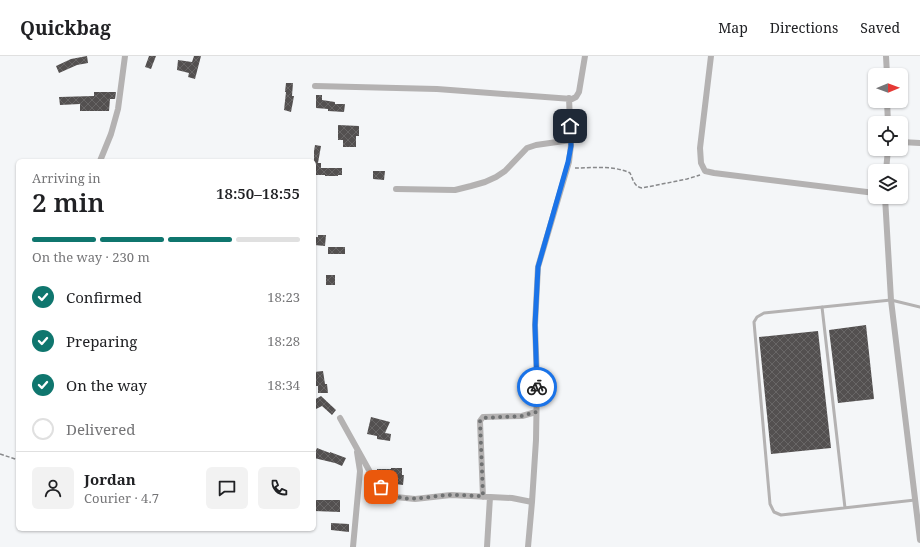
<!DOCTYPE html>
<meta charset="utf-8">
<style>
:root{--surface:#fff;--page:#f2f2f2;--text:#202124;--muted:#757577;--line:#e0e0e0;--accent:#0f766e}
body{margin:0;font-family:"Noto Serif",serif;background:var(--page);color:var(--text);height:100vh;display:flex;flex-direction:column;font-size:15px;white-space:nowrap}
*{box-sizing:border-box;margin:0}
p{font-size:13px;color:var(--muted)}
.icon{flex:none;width:22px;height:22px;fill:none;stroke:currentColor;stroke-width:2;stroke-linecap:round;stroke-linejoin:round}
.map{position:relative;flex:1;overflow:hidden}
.side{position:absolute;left:16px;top:103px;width:300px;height:372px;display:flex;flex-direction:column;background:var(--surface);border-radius:6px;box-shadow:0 1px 3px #0004}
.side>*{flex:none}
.needle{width:26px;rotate:89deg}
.buttons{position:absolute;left:868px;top:12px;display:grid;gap:8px}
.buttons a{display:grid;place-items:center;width:40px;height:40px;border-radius:6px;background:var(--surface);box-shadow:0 1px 3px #0004;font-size:20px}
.pin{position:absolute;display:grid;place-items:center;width:34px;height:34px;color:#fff;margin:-17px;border-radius:8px;box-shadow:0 2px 6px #0006}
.courier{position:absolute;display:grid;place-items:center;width:40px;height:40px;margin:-20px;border:3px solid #1a73e8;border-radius:50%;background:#fff;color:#222;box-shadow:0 1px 5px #0007}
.overview em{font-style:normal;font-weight:600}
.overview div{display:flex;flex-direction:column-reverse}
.overview{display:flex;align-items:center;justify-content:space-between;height:68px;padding:0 16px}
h1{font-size:26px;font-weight:600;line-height:30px}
.bar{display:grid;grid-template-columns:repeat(4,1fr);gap:6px 4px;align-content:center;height:48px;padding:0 16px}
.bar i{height:5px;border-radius:3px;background:var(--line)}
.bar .selected{background:var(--accent)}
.bar p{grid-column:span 4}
.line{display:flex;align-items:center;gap:10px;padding:0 16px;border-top:1px solid var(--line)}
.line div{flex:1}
.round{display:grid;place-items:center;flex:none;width:42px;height:42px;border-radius:6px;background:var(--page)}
ol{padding:0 16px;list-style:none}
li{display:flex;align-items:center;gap:12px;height:44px}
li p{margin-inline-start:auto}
li .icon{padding:4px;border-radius:50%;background:var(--accent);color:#fff;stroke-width:4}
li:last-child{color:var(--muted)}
li i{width:22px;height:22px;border:2px solid var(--line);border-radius:50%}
header{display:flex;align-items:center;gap:24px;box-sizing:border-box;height:56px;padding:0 20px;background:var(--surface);border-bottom:1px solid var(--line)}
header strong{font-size:19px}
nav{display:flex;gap:22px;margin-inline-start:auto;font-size:14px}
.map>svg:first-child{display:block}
.building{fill:url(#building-cross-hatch)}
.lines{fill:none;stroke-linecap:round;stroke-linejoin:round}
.path{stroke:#88898b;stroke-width:1.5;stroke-dasharray:4 2;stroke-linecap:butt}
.service{stroke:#b4b2b2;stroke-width:3}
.minor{stroke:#b4b2b2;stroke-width:6}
.done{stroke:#6f7172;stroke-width:4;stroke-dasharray:0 7.2}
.route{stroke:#1a73e8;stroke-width:5}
</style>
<header>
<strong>Quickbag</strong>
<nav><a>Map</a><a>Directions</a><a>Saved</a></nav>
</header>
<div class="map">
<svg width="920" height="491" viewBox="0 0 920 491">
<defs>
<pattern id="building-cross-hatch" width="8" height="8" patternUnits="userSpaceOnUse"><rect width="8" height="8" fill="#535050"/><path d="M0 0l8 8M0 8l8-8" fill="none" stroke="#686666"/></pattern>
</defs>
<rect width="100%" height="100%" fill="#f4f6f8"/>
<path class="building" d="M87,0L88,7L77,9L59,17L56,10L71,3Z
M149,0H156L151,13L145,11Z
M194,0H201L195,23L188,21L189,17L177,14L178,4L192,6Z
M286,27H293L292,40H294L291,56L284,54L286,36H285Z
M94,36H116L115,43H110L109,55H80V48L60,49L59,41L94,40Z
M316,39H322V44L335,46V48H345L344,56L328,55V53L316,52Z
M338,69L359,70V80H356V91H343V84H338Z
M315,89L321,90L318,107H321V112H342V119H338V120H325V119H314V95Z
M373,115H385L384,124L373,123Z
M318,179H326L325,190L314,189V181H318Z
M328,191H345V198H328Z
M326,219H335V229H326Z
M866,269L874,343L838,347L829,274Z
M818,275L831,392L771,398L759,281Z
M323,315L325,328H327L328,337H318V330H316L314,316Z
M321,340L336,354L332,359L322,350L314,354V344Z
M371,361L390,366L385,377L391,378L390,385L377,383V380L367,378Z
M317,392L330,397V396L346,402L342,410L335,407L314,402V399Z
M391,412H402V419H404L403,429L395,428L396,424H381L377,420V413H391Z
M315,444H340V456L314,455Z
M331,467L349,468V476L331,474Z"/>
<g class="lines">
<path class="path" d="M575,112C593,112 613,109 630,117C633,123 634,131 642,132L687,123L700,119
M0,398L18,404"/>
<path class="service" d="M822,251L845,452
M915,444L781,459L774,456L770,448L754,266L757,261L764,257L891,244L920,251"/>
<path class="minor" d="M711,0L700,92L701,107L705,115L714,117L875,137
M886,0L887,19
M315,30L437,33L572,43L576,41L579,36L585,0
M887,45L888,67
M901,86L920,87
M100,105L111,78L118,53L125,0
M886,115L888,93
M396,133L455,134L471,130L485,126L496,121L505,115L527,92L536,89L571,84
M885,141L891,244L920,484
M340,362L375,425L387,436L396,441L415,443L451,439L512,442L532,446
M483,441L480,365L483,361L522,360L536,356
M353,491L360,415L357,396
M487,491L490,441
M528,491L532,446L536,384L537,324L535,269L538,211L569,106L571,89L569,42"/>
</g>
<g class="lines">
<path class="done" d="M381,431C402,451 426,439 452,439C462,439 473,440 483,440L480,365L483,362L522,360L536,356L537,331"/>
<path class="route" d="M537,331L535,269L538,211L568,106L571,90L570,70"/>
</g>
</svg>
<div class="buttons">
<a><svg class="needle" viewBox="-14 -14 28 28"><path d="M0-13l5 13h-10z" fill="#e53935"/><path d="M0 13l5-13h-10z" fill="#757577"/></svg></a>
<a><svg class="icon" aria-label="locate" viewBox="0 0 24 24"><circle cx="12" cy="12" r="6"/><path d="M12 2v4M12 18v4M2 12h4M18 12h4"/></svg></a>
<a><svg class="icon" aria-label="layers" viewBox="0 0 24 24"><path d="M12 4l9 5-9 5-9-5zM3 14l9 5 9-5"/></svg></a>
</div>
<div class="pin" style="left:381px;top:431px;background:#ea580c"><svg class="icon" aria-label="bag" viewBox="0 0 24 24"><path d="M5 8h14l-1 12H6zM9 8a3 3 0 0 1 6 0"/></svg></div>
<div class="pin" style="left:570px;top:70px;background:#1f2937"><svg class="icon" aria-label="home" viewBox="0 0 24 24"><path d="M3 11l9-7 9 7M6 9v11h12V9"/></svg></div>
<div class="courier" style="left:537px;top:331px"><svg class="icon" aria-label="bike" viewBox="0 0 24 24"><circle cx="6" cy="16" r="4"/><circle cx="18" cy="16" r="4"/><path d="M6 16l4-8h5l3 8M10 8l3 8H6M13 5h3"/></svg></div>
<section class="side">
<div class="overview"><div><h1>2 min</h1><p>Arriving in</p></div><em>18:50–18:55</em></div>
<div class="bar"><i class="selected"></i><i class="selected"></i><i class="selected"></i><i></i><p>On the way · 230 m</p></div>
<ol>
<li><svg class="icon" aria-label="check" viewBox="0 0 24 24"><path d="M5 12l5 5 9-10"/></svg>Confirmed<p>18:23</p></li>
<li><svg class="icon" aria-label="check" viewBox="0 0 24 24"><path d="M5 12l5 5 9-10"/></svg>Preparing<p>18:28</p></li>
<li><svg class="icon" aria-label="check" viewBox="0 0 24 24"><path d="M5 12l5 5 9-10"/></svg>On the way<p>18:34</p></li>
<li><i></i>Delivered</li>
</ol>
<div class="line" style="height:72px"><a class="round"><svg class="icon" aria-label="person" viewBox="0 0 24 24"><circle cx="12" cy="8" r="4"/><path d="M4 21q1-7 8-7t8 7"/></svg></a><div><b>Jordan</b><p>Courier · 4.7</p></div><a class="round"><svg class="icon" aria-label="chat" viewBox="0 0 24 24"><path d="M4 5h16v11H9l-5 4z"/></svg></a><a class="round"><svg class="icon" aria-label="phone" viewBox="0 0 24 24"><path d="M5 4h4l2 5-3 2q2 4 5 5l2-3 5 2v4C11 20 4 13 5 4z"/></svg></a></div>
</section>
</div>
